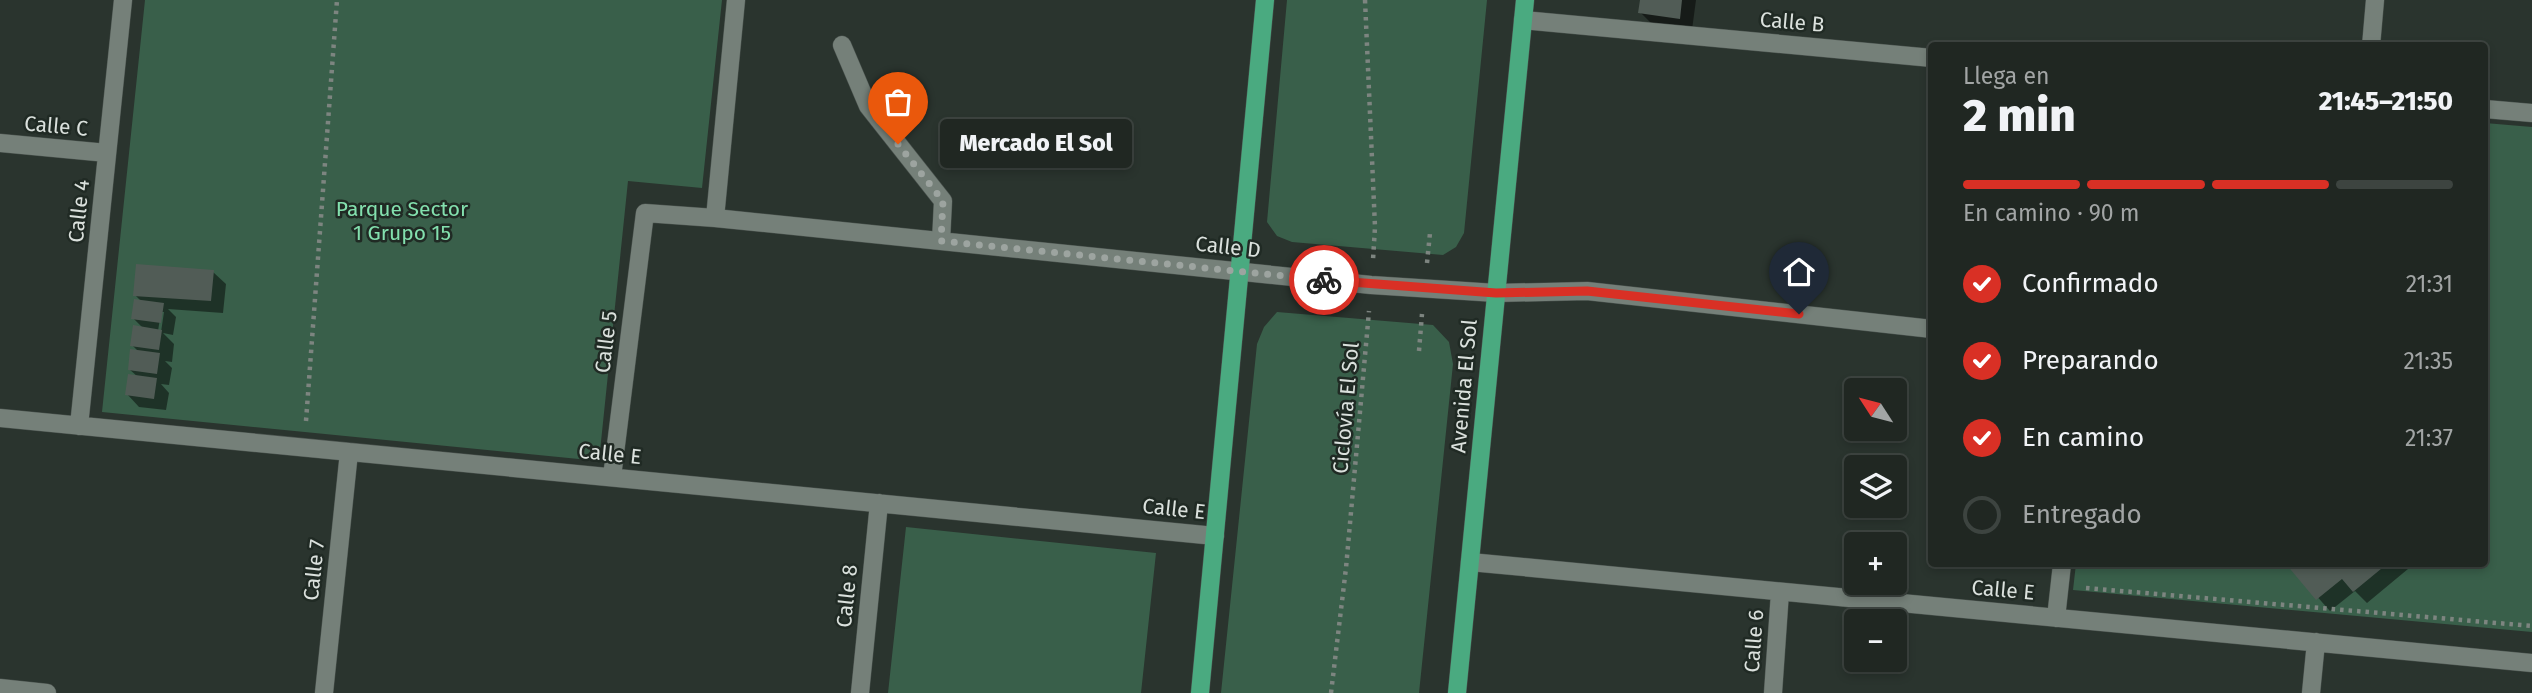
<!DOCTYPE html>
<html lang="es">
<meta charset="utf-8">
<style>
:root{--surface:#202722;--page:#2d332f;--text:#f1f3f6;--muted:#a2a5a5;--line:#3d4440;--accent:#d93025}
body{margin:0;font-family:"Fira Sans",sans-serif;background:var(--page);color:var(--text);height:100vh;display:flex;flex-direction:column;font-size:26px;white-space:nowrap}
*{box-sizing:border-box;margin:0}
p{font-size:23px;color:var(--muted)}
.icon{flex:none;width:38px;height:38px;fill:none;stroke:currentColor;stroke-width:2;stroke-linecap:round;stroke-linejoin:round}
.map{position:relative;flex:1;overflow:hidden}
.panel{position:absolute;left:1928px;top:42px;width:560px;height:525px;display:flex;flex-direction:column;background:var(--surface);border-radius:7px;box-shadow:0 4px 10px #0003,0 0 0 2px var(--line)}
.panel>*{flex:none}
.needle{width:46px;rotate:306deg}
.buttons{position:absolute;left:1844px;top:378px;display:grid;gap:14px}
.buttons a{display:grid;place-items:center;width:63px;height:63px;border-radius:7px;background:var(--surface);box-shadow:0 4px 10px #0003,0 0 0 2px var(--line);font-size:35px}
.pin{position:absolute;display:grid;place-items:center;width:60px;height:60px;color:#fff;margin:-72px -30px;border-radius:50% 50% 50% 0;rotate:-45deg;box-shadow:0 0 7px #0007}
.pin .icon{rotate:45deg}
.courier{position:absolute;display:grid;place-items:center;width:70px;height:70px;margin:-35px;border:5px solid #d93025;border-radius:50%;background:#fff;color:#222;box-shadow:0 2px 9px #0007}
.bubble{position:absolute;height:49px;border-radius:7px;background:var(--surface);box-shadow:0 4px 10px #0003,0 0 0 2px var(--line);font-size:23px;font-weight:800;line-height:49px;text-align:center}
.head em{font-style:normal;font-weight:800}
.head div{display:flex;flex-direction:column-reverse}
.head{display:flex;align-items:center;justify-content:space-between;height:119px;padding:0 35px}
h1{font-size:46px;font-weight:800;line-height:52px}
.bar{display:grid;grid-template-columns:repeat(4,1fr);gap:10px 7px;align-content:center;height:84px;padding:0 35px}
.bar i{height:9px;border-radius:5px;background:var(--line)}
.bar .on{background:var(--accent)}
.bar p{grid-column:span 4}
ol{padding:0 35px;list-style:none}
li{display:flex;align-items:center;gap:21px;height:77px}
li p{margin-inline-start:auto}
li .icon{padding:7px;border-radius:50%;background:var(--accent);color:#fff;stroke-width:4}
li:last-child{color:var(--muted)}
li i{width:38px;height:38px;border:4px solid var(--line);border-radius:50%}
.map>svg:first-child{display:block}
.green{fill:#395f4a}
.shadow{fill:#0007;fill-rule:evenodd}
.building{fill:#515c56}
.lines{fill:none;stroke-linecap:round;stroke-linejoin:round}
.minor-casing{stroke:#4a524e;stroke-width:19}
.major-casing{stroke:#4a524e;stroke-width:19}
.path{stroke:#7d8580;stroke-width:4.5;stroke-dasharray:3.5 5;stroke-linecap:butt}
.minor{stroke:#758079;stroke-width:18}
.major{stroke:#4aaa80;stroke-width:18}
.done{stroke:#9da4a0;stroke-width:7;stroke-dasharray:0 12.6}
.route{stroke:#d93025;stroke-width:9}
.labels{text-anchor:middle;stroke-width:5;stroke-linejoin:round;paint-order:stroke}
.street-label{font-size:21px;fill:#dbe1dd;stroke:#202a24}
.park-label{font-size:21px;fill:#83e0ae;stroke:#202a24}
</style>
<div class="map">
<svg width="2532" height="693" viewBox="0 0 2532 693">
<rect width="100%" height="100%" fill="#2a342e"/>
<path class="green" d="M145,0H722L702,188L628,181L599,461L102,412Z
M1287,0H1487L1464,233L1456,247L1443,255L1292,242L1277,236L1267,222Z
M2485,123L2532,127V632L2073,590L2076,564H2485Z
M1277,312L1433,325L1449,342L1453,364L1419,693H1221L1257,344L1264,327Z
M906,527L1156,553L1141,693H888Z"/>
<path class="shadow" d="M1642,0H1696L1692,30L1653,25L1640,12Z
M213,272L226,284L223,313L168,309L176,317L173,335L163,333L174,344L172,362L165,361L172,368L169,385L161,384L169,393L166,410L139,407L127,394L138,377L129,369L139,352L132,345L144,329L133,318L141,301L135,295ZM161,312H164L161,332L158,331Z
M2288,564H2414L2367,603L2355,591L2330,611Z"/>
<path class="building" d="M1640,0H1682L1680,19L1638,13Z
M136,264L214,270L211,301L133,296Z
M134,299L164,303L161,323L131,319Z
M133,325L162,330L159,350L130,346Z
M130,349L160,353L157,374L128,370Z
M128,374L157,378L154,399L125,395Z
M2286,564H2387L2353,592L2342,579L2316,600Z"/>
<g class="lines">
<g class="minor-casing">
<path id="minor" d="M1523,20L1932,58
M842,45L868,106L943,201L941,241
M2371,46L2375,0
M2485,109L2532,113
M0,143L107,153
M715,218L736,0
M0,418L1215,536
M79,426L123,0
M612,477L645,213L715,218L1371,285L1496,293L1587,291L1932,329
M1470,562L2532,663
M2056,618L2062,564
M0,688L47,693
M324,693L349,452
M860,693L879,503
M1773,693L1780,592
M2311,693L2316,642"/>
</g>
<g class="major-casing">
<path id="major" d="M1200,693L1265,0
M1457,693L1525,0"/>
</g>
<path class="path" d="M1365,0L1375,227L1373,260
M1427,263L1430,233
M1419,351L1422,314
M306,421L337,0
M2086,588L2532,626
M1331,693L1346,568L1369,311"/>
<use href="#minor" class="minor"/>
<use href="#major" class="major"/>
</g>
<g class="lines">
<path class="done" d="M898,144L943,201L941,241L1324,280"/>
<path class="route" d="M1324,280L1496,293L1587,291L1799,314"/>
</g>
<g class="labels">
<g class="street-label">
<text transform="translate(1792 22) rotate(5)" y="7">Calle B</text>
<text transform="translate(56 126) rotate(5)" y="7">Calle C</text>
<text transform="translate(79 211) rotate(-84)" y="7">Calle 4</text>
<text transform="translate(1228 247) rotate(6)" y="7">Calle D</text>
<text transform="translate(606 342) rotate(-83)" y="7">Calle 5</text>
<text transform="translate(1464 386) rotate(-85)" y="7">Avenida El Sol</text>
<text transform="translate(1346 408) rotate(-85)" y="7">Ciclovía El Sol</text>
<text transform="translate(610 454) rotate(6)" y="7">Calle E</text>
<text transform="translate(1174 509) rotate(6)" y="7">Calle E</text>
<text transform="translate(314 570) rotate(-84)" y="7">Calle 7</text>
<text transform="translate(2003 590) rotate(5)" y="7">Calle E</text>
<text transform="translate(847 596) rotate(-84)" y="7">Calle 8</text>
<text transform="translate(1754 641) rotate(-86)" y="7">Calle 6</text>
</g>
<g class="park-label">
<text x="402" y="216">Parque Sector<tspan x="402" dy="24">1 Grupo 15</tspan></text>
</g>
</g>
</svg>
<div class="buttons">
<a><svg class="needle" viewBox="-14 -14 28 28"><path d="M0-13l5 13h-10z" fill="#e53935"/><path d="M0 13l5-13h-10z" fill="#a2a5a5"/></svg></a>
<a><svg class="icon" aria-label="layers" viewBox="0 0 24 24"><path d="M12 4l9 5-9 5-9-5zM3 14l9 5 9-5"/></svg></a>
<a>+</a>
<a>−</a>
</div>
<div class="pin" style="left:898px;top:144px;background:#ea580c"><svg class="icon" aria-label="bag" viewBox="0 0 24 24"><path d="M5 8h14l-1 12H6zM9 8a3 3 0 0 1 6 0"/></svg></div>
<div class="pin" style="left:1799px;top:314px;background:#1f2937"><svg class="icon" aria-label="home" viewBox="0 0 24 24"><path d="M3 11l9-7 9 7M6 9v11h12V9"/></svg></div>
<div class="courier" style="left:1324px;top:280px"><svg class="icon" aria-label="bike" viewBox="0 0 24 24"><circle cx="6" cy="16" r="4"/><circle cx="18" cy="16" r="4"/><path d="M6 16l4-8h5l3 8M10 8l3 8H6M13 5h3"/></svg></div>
<div class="bubble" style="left:940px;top:119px;width:192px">Mercado El Sol</div>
<section class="panel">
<div class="head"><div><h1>2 min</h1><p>Llega en</p></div><em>21:45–21:50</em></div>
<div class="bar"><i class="on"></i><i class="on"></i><i class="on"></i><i></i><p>En camino · 90 m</p></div>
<ol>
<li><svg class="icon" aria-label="check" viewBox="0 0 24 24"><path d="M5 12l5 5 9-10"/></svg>Confirmado<p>21:31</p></li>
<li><svg class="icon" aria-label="check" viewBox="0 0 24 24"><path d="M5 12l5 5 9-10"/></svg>Preparando<p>21:35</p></li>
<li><svg class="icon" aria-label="check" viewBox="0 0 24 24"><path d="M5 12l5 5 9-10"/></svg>En camino<p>21:37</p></li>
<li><i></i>Entregado</li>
</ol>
</section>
</div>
